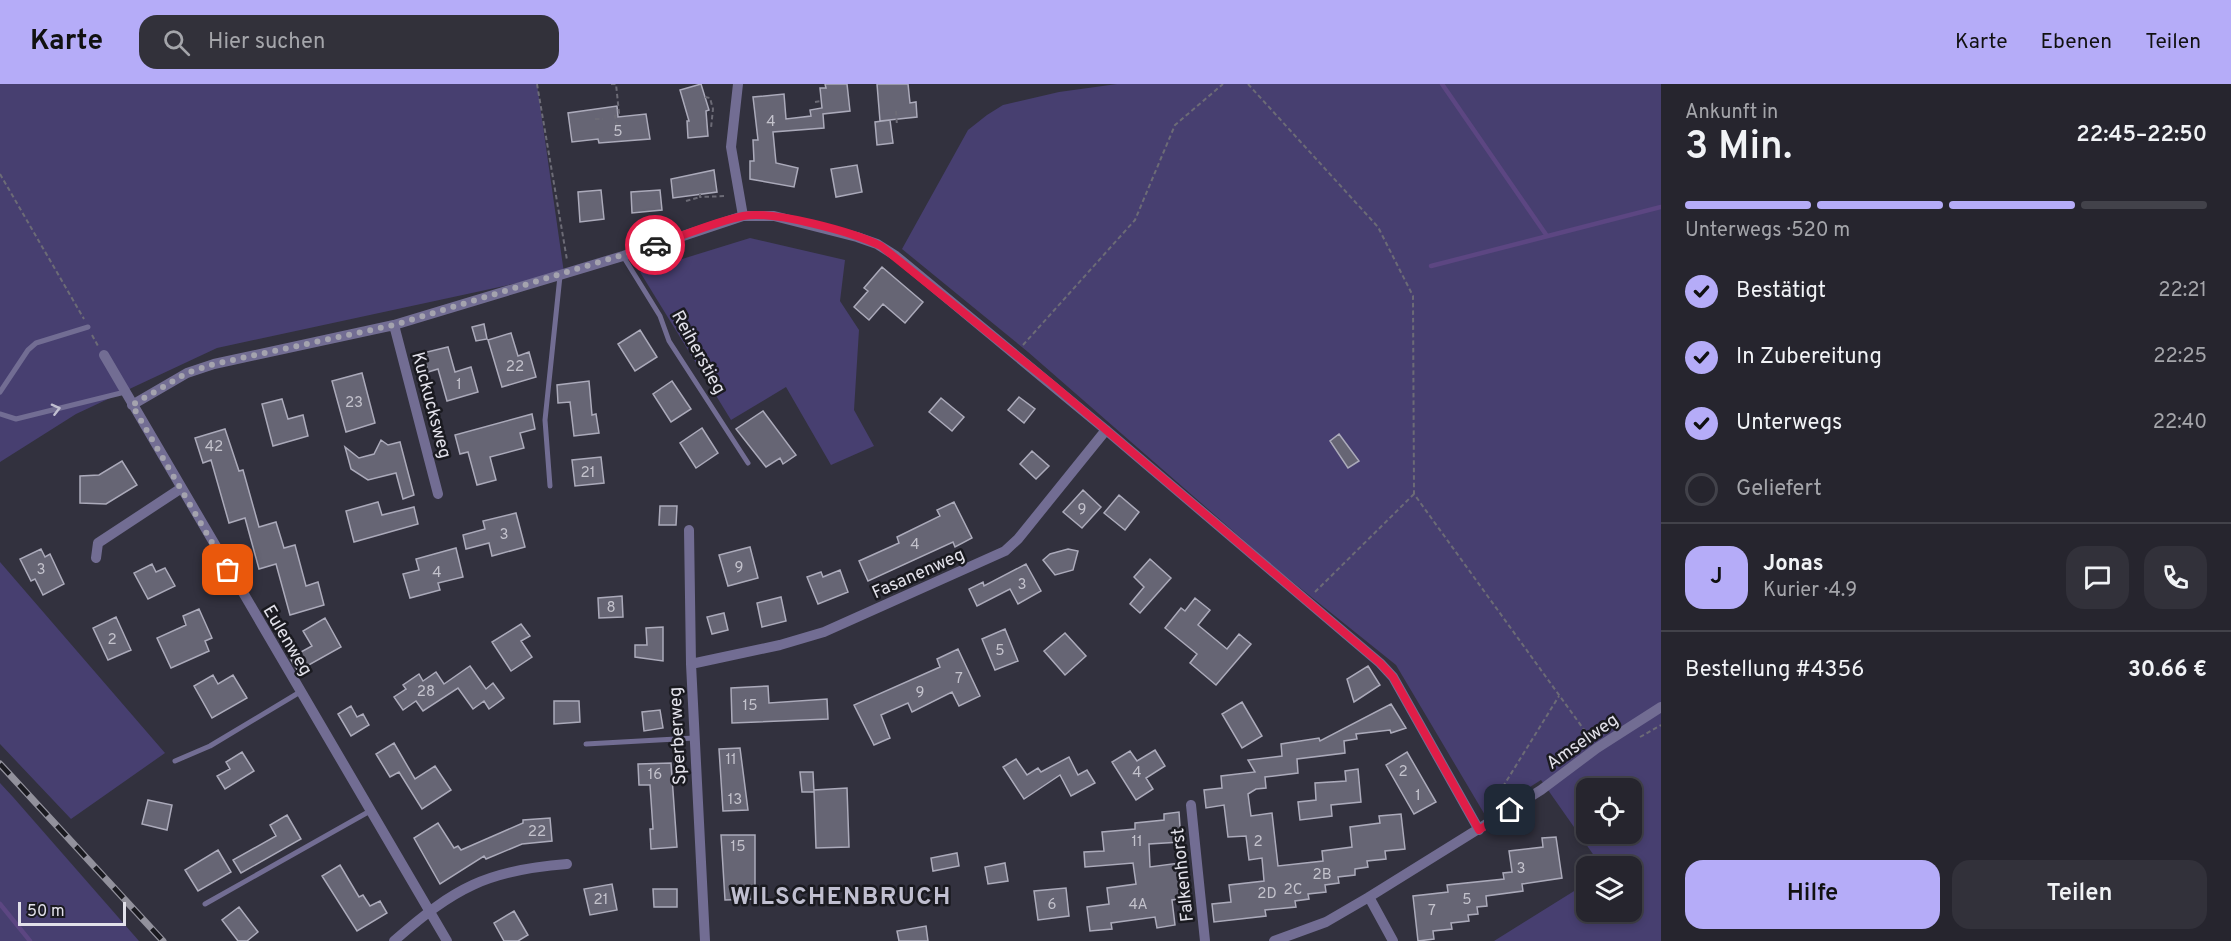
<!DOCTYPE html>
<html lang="de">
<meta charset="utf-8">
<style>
:root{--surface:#26252e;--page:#32313a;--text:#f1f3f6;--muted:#a4a5aa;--line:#42424a;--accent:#b5acf8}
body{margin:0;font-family:Overpass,sans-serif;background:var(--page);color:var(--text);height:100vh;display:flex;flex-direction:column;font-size:22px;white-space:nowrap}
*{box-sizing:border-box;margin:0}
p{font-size:20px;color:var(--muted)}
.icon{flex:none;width:33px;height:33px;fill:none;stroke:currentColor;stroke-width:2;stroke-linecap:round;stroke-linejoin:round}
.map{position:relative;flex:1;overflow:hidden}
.drawer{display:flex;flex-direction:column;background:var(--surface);width:570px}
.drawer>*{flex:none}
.fabs{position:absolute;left:1576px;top:694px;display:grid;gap:12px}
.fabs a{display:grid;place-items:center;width:66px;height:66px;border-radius:12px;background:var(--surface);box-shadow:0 3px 9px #0003,0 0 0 2px var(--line);font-size:30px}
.scale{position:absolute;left:18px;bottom:15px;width:108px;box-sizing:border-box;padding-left:6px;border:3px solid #e2e1ea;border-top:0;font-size:16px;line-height:21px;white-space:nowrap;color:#e2e1ea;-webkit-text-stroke:4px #1a1a20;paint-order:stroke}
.pin{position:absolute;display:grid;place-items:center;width:51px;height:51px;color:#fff;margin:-26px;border-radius:12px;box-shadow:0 3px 9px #0006}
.courier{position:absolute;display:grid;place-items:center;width:60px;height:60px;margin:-30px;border:4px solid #e11d48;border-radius:50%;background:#fff;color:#222;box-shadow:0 2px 8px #0007}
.headline em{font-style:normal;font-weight:600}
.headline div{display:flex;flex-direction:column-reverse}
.headline{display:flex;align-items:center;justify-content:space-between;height:102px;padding:0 24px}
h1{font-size:39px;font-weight:600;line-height:45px}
.bar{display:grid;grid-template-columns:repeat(4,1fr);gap:9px 6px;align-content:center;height:72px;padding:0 24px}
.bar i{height:8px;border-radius:4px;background:var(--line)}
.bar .on{background:var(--accent)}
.bar p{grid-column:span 4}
.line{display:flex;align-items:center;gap:15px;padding:0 24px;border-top:2px solid var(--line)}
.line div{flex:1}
.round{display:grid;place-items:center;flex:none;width:63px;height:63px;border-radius:18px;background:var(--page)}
ol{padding:0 24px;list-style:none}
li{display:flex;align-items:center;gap:18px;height:66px}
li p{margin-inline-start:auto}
li .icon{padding:6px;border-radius:50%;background:var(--accent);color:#111;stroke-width:4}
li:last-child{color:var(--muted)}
li i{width:33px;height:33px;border:3px solid var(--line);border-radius:50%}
.primary-button{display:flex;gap:12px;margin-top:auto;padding:12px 24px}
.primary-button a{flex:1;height:69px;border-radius:18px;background:var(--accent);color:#111;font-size:24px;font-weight:600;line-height:69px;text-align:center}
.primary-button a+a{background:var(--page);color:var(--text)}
header{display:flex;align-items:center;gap:36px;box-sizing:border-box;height:84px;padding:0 30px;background:var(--accent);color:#111}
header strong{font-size:28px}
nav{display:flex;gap:33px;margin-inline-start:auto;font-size:21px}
.search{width:420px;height:54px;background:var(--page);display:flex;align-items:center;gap:15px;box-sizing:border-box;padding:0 21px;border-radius:18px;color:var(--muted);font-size:22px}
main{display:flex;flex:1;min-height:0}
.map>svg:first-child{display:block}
.green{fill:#473f70;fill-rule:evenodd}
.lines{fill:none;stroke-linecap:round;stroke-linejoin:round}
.stream{stroke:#5c4682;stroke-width:4.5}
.building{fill:#666574;stroke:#abaaba;stroke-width:1.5}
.path{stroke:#6c6b76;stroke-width:2;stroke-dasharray:4.5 3;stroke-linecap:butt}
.service{stroke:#726d93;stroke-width:5}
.minor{stroke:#726d93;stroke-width:10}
.rail-casing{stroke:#92919c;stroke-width:7}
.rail{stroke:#1a1a20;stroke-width:4.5;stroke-dasharray:14;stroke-linecap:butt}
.oneway{stroke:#c0bed0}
.done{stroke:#a4a3ae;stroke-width:6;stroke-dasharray:0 10.8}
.route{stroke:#e11d48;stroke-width:8}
.labels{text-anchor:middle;stroke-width:5;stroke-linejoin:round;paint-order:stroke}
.number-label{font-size:15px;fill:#c3c2cc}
.street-label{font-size:18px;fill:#e2e1ea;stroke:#1a1a20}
.district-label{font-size:24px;font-weight:bold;letter-spacing:1.5px;fill:#c0bfd0;stroke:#1a1a20}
</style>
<header>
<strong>Karte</strong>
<div class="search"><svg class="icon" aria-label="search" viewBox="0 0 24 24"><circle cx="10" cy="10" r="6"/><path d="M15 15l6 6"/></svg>Hier suchen</div>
<nav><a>Karte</a><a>Ebenen</a><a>Teilen</a></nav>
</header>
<main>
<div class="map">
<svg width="1661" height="857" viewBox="0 0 1661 857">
<rect width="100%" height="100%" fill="#32313e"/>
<path class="green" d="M0,0H537L564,189L217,264L76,330L0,378Z
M1117,0H1661V857H1494L1587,799V828H1632V783H1602L1541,696L1485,731L1396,581L1279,487L1028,268L902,165L968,46L987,31L1003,21L1059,8ZM1587,705H1632V750H1587Z
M750,154L845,176L840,217L859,246L854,326L874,362L831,381L786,303L731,336L640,188Z
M0,478L165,669L71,735L0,660Z
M0,699L13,713L139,857H0Z"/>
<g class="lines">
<path class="stream" d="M1442,0L1547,152
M1431,182L1661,123
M0,820L30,857"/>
</g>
<path class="building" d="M701,0L709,26L706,27L708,52L688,54L687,37H689L680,6Z
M825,0H847L850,27L823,30L824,44L773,48L776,79L798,84L794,103L750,95V77H754L753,56H758L753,13L784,10L786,35L811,32L810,26L822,24L820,4H826Z
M877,0H908L910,19L916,18L917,33L880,37Z
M617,22L618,33L646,30L650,55L599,59L598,55L572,58L568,29Z
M890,36L893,59L877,61L875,38Z
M857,81L862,108L836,113L831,85Z
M714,86L717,108L673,114L671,95Z
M601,106L604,135L580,138L578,108Z
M660,106L662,126L632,129L631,108Z
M882,183L923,218L905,239L883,220L869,236L854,223L868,207L864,204Z
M484,240L487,255L476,257L472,243Z
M640,246L657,273L635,287L618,260Z
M511,249L518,272L529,268L536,293L502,303L488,256Z
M448,263L455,288L471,283L478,308L447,317L438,285L428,288L423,269Z
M362,289L375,339L346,348L332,297Z
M589,297L592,331L596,330L599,349L574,352L570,318L558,319L557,301Z
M672,297L691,325L671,338L653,310Z
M1019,313L1035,325L1024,339L1008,326Z
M941,314L964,333L952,347L929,328Z
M282,315L288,335L303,331L308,352L273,362L262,320Z
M763,327L796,371L783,380L780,374L766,383L736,345Z
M532,330L535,345L520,349L524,364L490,373L496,396L477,401L468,368L460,370L455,351Z
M702,344L718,369L696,384L680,359Z
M225,345L239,387L243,386L259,443L276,438L284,464L295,461L306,502L318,498L324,521L290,531L276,480L259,485L245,434L229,439L211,376L203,379L195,354Z
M1339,350L1359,377L1348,384L1330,357Z
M381,356L388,361L400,358L414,411L403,415L396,389L368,396L351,385L345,363L359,374L374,370Z
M1032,367L1049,382L1036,395L1020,380Z
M601,373L604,399L575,402L572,376Z
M122,377L137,401L106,420L80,419V392L99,391Z
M1083,406L1101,423L1082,444L1063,428Z
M1119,411L1139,428L1125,446L1104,429Z
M378,418L382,431L414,423L418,440L354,458L346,427Z
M954,418L972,454L955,463L953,458L868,497L859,477L899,459L897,453L940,432L937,426Z
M660,422H677L676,441H659Z
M516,429L525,463L492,472L489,459L466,465L463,451L485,445L483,437Z
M750,463L758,494L728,502L719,471Z
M456,464L463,493L438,499L440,506L410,514L403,490L419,486L416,475Z
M41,465L45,473L50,470L64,500L43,511L35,495L31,497L20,475Z
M1068,465L1078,467L1073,486L1055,491L1043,476L1050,470Z
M1150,475L1171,494L1140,529L1130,520L1144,503L1134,493Z
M152,480L156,488L165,484L175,502L148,515L134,489Z
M1026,480L1041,507L1018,520L1010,505L977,522L969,505L983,498L984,502Z
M840,486L848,508L818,520L807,493L821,488L823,493Z
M622,512L623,533L599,534L598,514Z
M781,513L786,537L762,543L757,519Z
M1195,514L1210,526L1198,541L1227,565L1239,550L1251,560L1216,601L1190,579L1197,570L1165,544L1181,524L1185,527Z
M199,525L212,554L205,557L209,567L171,584L157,554L186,541L183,532Z
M724,529L728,546L712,550L707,533Z
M116,533L131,566L108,576L93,544Z
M325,534L341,563L298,587L290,574L312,562L303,547Z
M521,540L530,552L521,557L532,573L511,587L492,558Z
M663,543V577L635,573V561H647L646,544Z
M1005,545L1018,577L995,586L982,555Z
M1065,549L1086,572L1065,591L1044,567Z
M958,565L980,612L959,622L952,608L912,628L908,619L881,631L890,654L874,661L854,621L940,583L937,575Z
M470,582L486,605L493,599L504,614L489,625L484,617L473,625L458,604L423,627L416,617L403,626L394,613L406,605L403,601L419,590L423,597L436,588L444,600Z
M1368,582L1380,601L1354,618L1347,595Z
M213,591L218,600L233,591L247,614L212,634L194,602Z
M768,602L769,619L827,615L828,635L732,639L731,604Z
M554,617H579L580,638L554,640Z
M1242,618L1262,652L1242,664L1222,630Z
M1391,620L1406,644L1391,649L1390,646L1356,650L1357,655L1344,657L1345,669L1297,675L1298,689L1265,693L1266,704L1256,705L1248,710L1251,732L1272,729L1278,782L1323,777L1322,767L1352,763L1350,743L1380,739L1379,732L1401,730L1405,765L1385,767L1386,775L1367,777L1368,783L1355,785V791L1338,793L1339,799L1325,801L1326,808L1308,810L1309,815L1295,817L1296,823L1265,826L1266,832L1214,838L1212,820L1231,818L1229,801L1264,797L1262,774L1249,776L1246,752L1228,753L1224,721L1206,724L1204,706L1222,704L1221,692L1255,688L1248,676L1282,672L1281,660L1319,654L1320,657Z
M351,622L357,633L363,630L369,641L351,652L338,630Z
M660,626L663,644L644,647L642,628Z
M394,659L415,695L435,682L451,706L422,725L399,688L390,693L376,670Z
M740,664L748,726L723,727L719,665Z
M1155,666L1165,682L1146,694L1153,705L1136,716L1112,678L1130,667L1137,677Z
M242,668L254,687L225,705L217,692L230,685L226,678Z
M1407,668L1436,718L1414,730L1386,681Z
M1069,673L1078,691L1087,686L1095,699L1071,712L1060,691L1024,715L1003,683L1016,675L1027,691L1038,684L1041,688Z
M671,679L677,763L651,765L650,745H653L650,701H639L638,680Z
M1358,685L1361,718L1331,721L1332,732L1300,736L1298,718L1316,716L1315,699L1346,697L1345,687Z
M800,688H813L814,708H802Z
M847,704L849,763L816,764L814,706Z
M148,716L172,721L167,746L142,740Z
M1179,728L1181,758L1149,760L1150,783L1187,778L1191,814L1172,816L1175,841L1157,844L1155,833L1111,839L1112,845L1090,847L1087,823L1109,820L1107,804L1136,800L1133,779L1085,783L1084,768L1104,767L1102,748L1135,745V739L1164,736V730Z
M287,731L301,755L241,789L233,776L276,752L270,741Z
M550,734L552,757L522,760L486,775L484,772L440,800L414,754L438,739L454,764L458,762L461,766L523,739V736Z
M721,751H755V815L725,816Z
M1556,753L1562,794L1522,800L1523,807L1486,812L1487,822L1477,823L1478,830L1468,831L1469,837L1451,839L1452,845L1433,847L1434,855L1418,857L1413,812L1448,808L1447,801L1504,795L1503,789L1512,788L1509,767L1543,763L1542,754Z
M218,766L231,788L198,807L185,786Z
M957,769L959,782L933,787L931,774Z
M1005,779L1008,797L988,800L985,783Z
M340,781L359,813L363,811L370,822L380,817L387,829L357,847L322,792Z
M612,800L617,826L590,831L584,805Z
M1066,804L1069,832L1038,836L1034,807Z
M653,805H677V823H654Z
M239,823L258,848L247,857H238L222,836Z
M514,827L528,851L518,857H504L494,839Z
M926,842L928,857H899L897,847Z"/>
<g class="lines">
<path class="path" d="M537,0L567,176
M611,0H616L619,29L615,32L618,47
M1248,0L1378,143L1413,212L1414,410L1590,654
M705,13L710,14L713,25L711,44
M815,18L821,17
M896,27L897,42
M595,35H603
M771,37L772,43
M0,90L84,235
M700,110V113L727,112
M686,117L700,113
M92,251L98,262
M1023,261L1135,136L1175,41L1223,0
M1315,508L1414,410
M1640,653L1661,641
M1491,722L1559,612"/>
<path class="service" d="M623,172L660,232L669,257L748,379
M0,308L28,266L36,259L88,243
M0,330L16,335L125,308
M550,402L545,336L560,192
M586,660L694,654
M175,677L210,662L300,608
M205,820L370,727"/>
<path class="minor" d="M738,0L731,63L743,132
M394,241L438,410
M104,271L447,857
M132,321L187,289L214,280L394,241L623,172L743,132H774L857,153L877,160L896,172L1106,346L1380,579L1393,593L1479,746
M689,446L691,580L705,857
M96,474L98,459L180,405
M691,580L780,561L824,548L1005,467L1018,455L1106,346
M1191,721L1205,857
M1369,813L1393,857
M394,857C454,804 487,786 567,780
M1274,857L1326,838L1369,813L1541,706L1597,664L1661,623"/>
<g class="rail-casing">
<path id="rail" d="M0,680L163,857"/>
</g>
<use href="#rail" class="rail"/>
</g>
<defs><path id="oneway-chevron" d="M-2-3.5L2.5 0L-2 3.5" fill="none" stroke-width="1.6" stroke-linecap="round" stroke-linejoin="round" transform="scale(1.5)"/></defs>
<use class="oneway" href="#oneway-chevron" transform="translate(56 325) rotate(-14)"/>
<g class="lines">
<path class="done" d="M228,486L132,321L187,289L214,280L394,241L655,161"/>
<path class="route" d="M655,161C683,152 714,138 743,132C773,126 853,148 881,162L1052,300L1380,579L1393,593L1479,746L1510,726"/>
</g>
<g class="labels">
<g class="number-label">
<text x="771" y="42">4</text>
<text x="618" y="52">5</text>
<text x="515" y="287">22</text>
<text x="459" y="305">1</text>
<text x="354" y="323">23</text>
<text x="214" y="367">42</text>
<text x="588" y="393">21</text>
<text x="1082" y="430">9</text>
<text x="504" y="455">3</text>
<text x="915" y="465">4</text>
<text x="739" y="488">9</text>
<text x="41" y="490">3</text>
<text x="437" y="493">4</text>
<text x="1022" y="505">3</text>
<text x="611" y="528">8</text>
<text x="112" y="560">2</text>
<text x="1000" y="571">5</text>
<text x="959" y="599">7</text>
<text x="426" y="612">28</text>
<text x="920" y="613">9</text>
<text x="750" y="626">15</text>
<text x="731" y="680">11</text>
<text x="1403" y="692">2</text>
<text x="1137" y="693">4</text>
<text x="655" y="695">16</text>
<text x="1418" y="716">1</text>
<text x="735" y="720">13</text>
<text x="537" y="752">22</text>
<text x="1137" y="762">11</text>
<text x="1258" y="762">2</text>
<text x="738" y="767">15</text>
<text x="1521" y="789">3</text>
<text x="1322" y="795">2B</text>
<text x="1293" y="810">2C</text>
<text x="1267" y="814">2D</text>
<text x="601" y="820">21</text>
<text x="1467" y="820">5</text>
<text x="1052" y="825">6</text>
<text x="1138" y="825">4A</text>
<text x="1432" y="831">7</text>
</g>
<g class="street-label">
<text transform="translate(699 268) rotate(61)" y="6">Reiherstieg</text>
<text transform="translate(432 321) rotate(75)" y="6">Kuckucksweg</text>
<text transform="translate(918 489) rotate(-24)" y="6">Fasanenweg</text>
<text transform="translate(288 556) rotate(59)" y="6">Eulenweg</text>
<text transform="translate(677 652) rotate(-93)" y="6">Sperberweg</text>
<text transform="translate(1582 657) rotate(-35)" y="6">Amselweg</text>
<text transform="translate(1182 791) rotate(-96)" y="6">Falkenhorst</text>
</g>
<g class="district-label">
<text x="841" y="820">WILSCHENBRUCH</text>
</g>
</g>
</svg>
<div class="fabs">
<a><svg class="icon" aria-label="locate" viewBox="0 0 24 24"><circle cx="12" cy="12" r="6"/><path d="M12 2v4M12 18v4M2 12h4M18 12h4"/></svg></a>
<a><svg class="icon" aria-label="layers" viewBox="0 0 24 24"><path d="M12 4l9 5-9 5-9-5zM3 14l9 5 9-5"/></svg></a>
</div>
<div class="scale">50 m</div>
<div class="pin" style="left:228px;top:486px;background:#ea580c"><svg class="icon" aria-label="bag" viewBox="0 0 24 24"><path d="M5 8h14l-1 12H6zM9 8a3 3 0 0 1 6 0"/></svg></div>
<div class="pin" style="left:1510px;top:726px;background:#1f2937"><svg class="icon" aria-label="home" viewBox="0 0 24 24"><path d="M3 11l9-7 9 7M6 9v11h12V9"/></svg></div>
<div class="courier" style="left:655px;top:161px"><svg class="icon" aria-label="car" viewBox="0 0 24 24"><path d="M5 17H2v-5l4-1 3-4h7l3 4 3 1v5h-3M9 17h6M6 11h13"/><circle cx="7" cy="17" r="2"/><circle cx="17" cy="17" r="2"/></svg></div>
</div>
<section class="drawer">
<div class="headline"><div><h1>3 Min.</h1><p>Ankunft in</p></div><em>22:45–22:50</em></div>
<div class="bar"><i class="on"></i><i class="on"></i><i class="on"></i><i></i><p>Unterwegs · 520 m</p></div>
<ol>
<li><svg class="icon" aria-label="check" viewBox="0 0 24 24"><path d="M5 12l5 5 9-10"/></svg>Bestätigt<p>22:21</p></li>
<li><svg class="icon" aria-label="check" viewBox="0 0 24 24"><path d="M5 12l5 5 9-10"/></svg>In Zubereitung<p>22:25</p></li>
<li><svg class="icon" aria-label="check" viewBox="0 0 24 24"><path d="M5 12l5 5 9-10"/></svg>Unterwegs<p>22:40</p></li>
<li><i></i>Geliefert</li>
</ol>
<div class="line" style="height:108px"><b class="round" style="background:var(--accent);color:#111">J</b><div><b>Jonas</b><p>Kurier · 4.9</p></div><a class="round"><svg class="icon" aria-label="chat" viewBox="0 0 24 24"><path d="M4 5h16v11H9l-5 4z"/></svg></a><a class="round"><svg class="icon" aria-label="phone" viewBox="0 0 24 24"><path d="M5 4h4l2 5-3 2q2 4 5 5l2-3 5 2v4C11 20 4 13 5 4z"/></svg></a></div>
<div class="line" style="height:78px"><div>Bestellung #4356</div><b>30.66 €</b></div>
<div class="primary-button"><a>Hilfe</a><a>Teilen</a></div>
</section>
</main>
